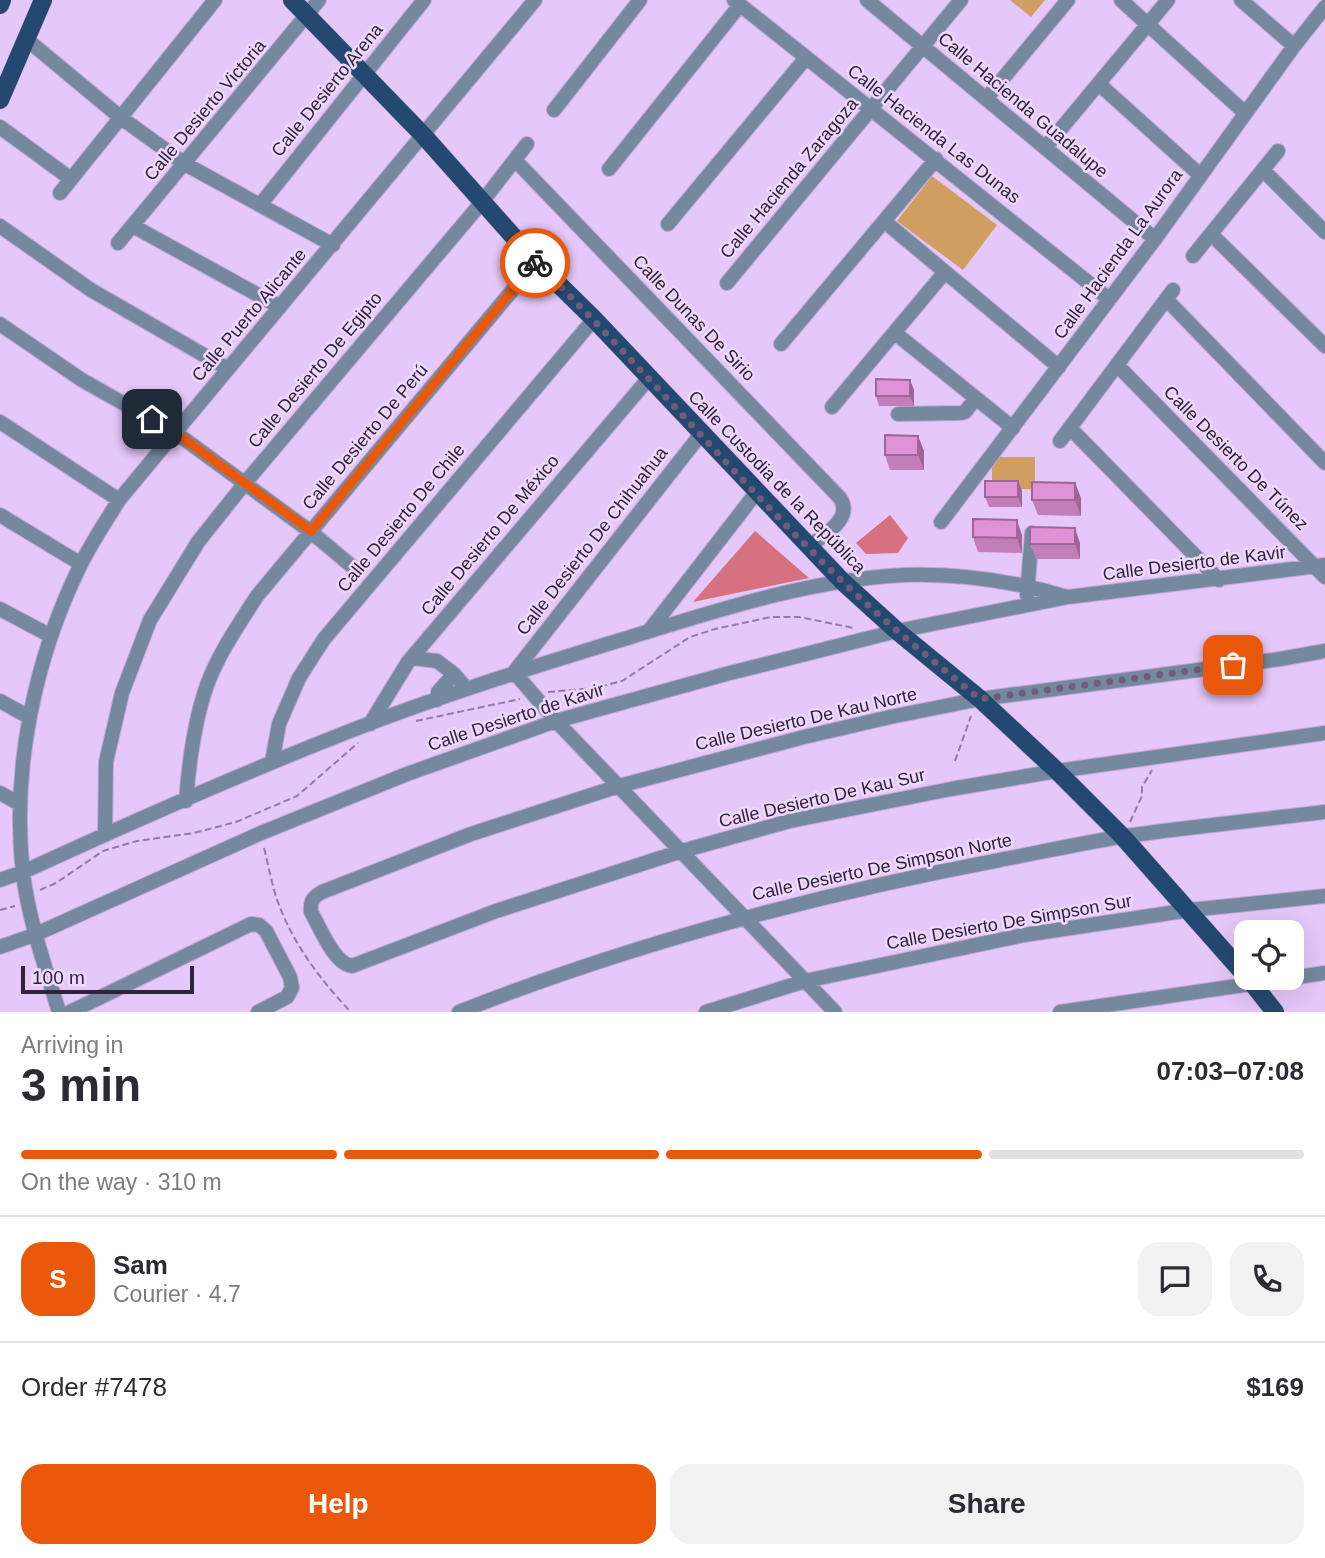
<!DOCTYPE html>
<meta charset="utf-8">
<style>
:root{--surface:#fff;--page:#f2f2f3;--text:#2b2b33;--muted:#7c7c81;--line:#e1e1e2;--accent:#ea580c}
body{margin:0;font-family:Helvetica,sans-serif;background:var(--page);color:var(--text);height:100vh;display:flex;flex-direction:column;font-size:26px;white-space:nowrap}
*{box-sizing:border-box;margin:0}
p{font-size:23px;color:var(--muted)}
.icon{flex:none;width:38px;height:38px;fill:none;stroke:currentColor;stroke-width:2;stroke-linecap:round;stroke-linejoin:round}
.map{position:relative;height:1012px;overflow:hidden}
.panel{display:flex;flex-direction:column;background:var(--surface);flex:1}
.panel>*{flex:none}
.tools{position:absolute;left:1234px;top:920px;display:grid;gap:14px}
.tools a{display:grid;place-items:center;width:70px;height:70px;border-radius:14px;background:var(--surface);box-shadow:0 7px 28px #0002;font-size:35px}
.scale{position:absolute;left:21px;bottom:18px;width:173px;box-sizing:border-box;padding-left:7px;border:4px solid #30223a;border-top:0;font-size:19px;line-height:24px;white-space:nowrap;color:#30223a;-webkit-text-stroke:5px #eed8fe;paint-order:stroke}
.pin{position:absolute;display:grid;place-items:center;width:60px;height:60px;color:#fff;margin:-30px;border-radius:14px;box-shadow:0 4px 10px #0006}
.courier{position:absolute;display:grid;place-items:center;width:70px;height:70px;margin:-35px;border:5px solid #ea580c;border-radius:50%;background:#fff;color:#222;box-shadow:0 2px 9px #0007}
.overview em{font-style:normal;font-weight:800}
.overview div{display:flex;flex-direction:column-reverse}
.overview{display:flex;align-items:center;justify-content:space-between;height:119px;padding:0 21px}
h1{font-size:46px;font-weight:800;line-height:52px}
.bar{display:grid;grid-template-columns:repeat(4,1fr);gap:10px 7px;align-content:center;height:84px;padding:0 21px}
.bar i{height:9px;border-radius:5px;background:var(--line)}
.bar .selected{background:var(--accent)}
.bar p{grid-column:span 4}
.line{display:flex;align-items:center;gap:18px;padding:0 21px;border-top:2px solid var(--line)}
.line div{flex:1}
.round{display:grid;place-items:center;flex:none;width:74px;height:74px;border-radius:21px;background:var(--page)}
.cta{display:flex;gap:14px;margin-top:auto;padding:14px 21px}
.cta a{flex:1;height:80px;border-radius:21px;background:var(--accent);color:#fff;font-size:28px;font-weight:800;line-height:80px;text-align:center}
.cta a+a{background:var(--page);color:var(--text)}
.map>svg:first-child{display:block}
.green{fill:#d09e60}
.water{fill:#d67180}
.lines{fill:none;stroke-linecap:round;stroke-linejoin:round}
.minor-casing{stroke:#c1a6d3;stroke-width:16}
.major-casing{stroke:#c1a6d3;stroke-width:19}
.path{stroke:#937ca2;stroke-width:2;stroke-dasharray:7 3.5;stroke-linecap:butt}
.minor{stroke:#74889f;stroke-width:14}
.major{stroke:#244970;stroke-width:18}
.wall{fill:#c17eb8}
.shaded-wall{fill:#9d6696}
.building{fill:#e092d6;stroke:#9d6696;stroke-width:2}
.done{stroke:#6f5c7d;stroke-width:7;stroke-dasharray:0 12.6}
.route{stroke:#ea580c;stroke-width:9}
.labels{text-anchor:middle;stroke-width:5;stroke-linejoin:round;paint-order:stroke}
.street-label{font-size:18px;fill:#30223a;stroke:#eed8fe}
</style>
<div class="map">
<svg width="1325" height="1012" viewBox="0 0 1325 1012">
<rect width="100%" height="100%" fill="#e5c7f9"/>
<path class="green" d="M1010,0H1045L1031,17Z
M932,176L997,225L963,270L897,221Z
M992,457H1035V489H992Z"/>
<path class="water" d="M890,515L908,538L898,553L866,554L856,543Z
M755,531L809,578L693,602Z"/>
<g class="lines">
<g class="minor-casing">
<path id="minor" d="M734,0L1109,299
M867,0L1155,239
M1121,0L1245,113
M1241,0L1294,46
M25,38L120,117L185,164L333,245
M1099,84L1200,175
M986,99L1068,0
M554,110L640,0
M0,127L71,179
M1045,148L1168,0
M515,160L840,498C854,519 823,535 809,547
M609,169L740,5
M1263,170L1325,232
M60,193L215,0
M260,205L424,0
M884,221L1059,367
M668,224L805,59
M0,226L91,290L228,369
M133,226L280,307
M1211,234L1325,346
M118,243L319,0
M1193,256L1278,151
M727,283L961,0
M1166,299L1325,463
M0,324L82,380L176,433L311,532L354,568
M895,333L1013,428
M781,344L936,159
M1118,366L1325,577
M832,407L945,272
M898,414L961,413L965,412L975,399
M0,422L119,500
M1070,428L1219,580
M701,434L514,672L556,721L835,1012
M1060,441L1173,290
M0,515L81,564
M941,522L1155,239L1294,46L1325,7
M1027,595L1032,533
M0,609L51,636
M649,631L756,493
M1325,651L1280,659L980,699L890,717L804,737L619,786L471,834L322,892C313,897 310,901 311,912C320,927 334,964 352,966L496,911L682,851L790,821L951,789L1057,771L1325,733
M412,658L437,661L454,674
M437,700L438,692L454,674L467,689
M0,701L29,717
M370,724L408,662L649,378
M272,762L279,724L299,678L324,639L594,319
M0,793L20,804
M186,801C189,762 194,722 207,685C219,653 239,624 257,596L536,262
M105,835L106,762L122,693L150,620L198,542L245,483L482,202L527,144
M0,880L23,872C136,820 251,769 368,724C452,692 538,665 624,639C715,611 808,580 903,575C959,573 1014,581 1067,597
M0,947L34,935L261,833L407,774L556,721L726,674L897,631L1068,597L1325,565
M59,1012C45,966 29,921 23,874C11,769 35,657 81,564C92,542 106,521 119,500L535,0
M70,1012L251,924L259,925L266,931L290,977L292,988L287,997L258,1012
M459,1012C634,943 815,895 1000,860C1041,852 1083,843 1125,836C1191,827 1258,820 1325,812
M706,1012L805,981L1024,935L1190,910L1325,896
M1060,1012L1325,973"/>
</g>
<g class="major-casing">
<path id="major" d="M292,0L423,135L536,262L594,319L842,581L897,631L980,699L1057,771L1123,837L1246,976
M0,5L2,0
M0,100L43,0
M1248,978L1275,1012"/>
</g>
<path class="path" d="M548,692L595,688L622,681L690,637L715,629L771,617H799L854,628
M416,721L520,699
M955,761L971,716
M1130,822L1142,796V787L1152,770
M264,848C269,867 272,887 279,905C294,945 322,982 351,1012
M40,890L56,883L103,851L137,841L194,833L236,822L297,796L358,743
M0,910L15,906"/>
<use href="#minor" class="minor"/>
<use href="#major" class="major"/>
</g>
<path class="wall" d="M910,380L914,390V406H879L876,396Z
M918,436L924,451V470H890L885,455Z
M1018,481L1022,491V507H989L985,497Z
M1075,483L1081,498V516L1038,515L1032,500Z
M1022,535V553L978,552L973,537Z
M1080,543V559H1036L1030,544Z"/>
<path class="shaded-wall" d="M910,380L914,390V406L910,396Z
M918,436L924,451V470L918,455Z
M1018,481L1022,491V507L1018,497Z
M1075,483L1081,498V516L1075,500Z
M1017,520L1022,535V553L1017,538Z
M1075,528L1080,543V559L1075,544Z"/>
<path class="building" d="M876,379L910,380V396H876Z
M885,435L918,436V455H885Z
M985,481H1018V497H985Z
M1032,482L1075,483V500H1032Z
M973,519L1017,520V538L973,537Z
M1030,527L1075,528V544H1030Z"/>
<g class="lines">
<path class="done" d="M535,263L536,262C641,365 736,479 842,581C886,623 933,661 980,699L1233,665"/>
<path class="route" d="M152,419L176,433L311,531L535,263"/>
</g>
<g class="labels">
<g class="street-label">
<text transform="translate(327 90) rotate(-51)" y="6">Calle Desierto Arena</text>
<text transform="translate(1023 105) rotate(40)" y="6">Calle Hacienda Guadalupe</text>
<text transform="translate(205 110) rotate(-50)" y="6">Calle Desierto Victoria</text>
<text transform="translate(934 134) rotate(38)" y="6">Calle Hacienda Las Dunas</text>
<text transform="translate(789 178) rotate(-50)" y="6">Calle Hacienda Zaragoza</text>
<text transform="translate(1118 254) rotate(-54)" y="6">Calle Hacienda La Aurora</text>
<text transform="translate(249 315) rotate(-50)" y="6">Calle Puerto Alicante</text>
<text transform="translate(694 318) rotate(46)" y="6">Calle Dunas De Sirio</text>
<text transform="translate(315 370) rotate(-50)" y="6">Calle Desierto De Egipto</text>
<text transform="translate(365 437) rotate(-50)" y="6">Calle Desierto De Perú</text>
<text transform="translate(1236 458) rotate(45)" y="6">Calle Desierto De Túnez</text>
<text transform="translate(777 482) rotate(46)" y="6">Calle Custodia de la República</text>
<text transform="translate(401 518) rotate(-50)" y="6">Calle Desierto De Chile</text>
<text transform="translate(490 535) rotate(-50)" y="6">Calle Desierto De México</text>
<text transform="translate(592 541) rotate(-52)" y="6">Calle Desierto De Chihuahua</text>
<text transform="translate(1194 563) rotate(-7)" y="6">Calle Desierto de Kavir</text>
<text transform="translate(516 717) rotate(-18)" y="6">Calle Desierto de Kavir</text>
<text transform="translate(806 719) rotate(-13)" y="6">Calle Desierto De Kau Norte</text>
<text transform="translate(822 798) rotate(-13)" y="6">Calle Desierto De Kau Sur</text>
<text transform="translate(882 867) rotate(-12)" y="6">Calle Desierto De Simpson Norte</text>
<text transform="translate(1009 922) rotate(-10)" y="6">Calle Desierto De Simpson Sur</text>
</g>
</g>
</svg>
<div class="tools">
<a><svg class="icon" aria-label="locate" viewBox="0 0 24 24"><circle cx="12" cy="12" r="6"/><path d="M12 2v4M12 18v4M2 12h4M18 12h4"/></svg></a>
</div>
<div class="scale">100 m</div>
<div class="pin" style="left:1233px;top:665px;background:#ea580c"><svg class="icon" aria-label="bag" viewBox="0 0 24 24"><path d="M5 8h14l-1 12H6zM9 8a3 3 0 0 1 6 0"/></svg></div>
<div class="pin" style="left:152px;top:419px;background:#1f2937"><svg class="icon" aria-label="home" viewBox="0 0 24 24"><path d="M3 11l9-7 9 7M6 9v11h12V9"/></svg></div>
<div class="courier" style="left:535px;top:263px"><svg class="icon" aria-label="bike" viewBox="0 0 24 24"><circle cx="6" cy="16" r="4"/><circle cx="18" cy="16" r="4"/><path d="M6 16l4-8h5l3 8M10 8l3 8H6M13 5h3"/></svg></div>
</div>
<section class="panel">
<div class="overview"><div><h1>3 min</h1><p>Arriving in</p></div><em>07:03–07:08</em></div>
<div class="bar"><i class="selected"></i><i class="selected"></i><i class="selected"></i><i></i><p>On the way · 310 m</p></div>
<div class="line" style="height:126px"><b class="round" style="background:var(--accent);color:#fff">S</b><div><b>Sam</b><p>Courier · 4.7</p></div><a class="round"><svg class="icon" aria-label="chat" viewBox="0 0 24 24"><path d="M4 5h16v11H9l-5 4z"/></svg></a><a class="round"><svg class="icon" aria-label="phone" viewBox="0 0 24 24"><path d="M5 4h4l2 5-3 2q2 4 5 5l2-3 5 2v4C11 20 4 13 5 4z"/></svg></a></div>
<div class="line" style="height:91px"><div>Order #7478</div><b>$169</b></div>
<div class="cta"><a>Help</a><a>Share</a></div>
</section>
